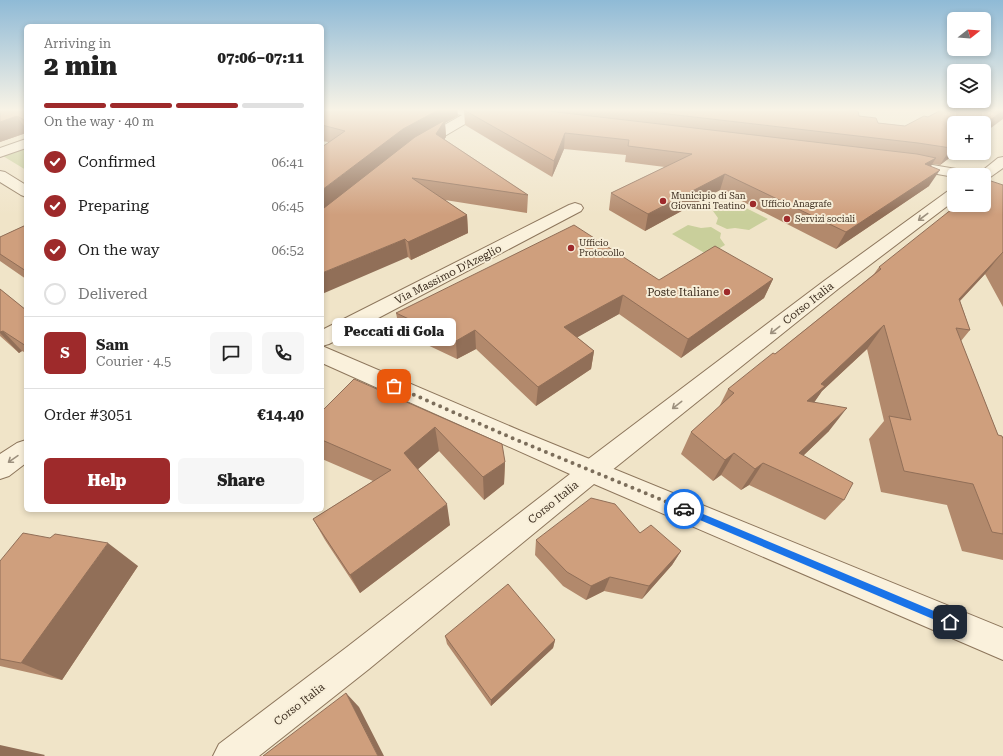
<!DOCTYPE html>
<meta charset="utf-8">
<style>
:root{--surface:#fff;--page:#f6f6f6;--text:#222;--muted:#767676;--line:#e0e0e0;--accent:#9e2a2b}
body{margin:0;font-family:"Roboto Serif",serif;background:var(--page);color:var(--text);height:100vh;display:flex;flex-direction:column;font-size:15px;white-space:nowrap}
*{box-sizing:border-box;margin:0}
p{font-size:13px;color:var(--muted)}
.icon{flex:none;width:22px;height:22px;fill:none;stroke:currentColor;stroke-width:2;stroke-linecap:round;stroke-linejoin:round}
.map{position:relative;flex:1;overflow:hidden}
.panel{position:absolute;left:24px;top:24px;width:300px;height:488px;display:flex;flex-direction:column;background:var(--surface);border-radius:6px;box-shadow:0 2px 6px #0003}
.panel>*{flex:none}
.needle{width:26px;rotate:73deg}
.controls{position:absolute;left:947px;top:12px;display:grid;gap:8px}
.controls a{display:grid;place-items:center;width:44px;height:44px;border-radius:6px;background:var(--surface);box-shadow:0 2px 6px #0003;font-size:20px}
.pin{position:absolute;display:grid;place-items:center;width:34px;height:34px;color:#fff;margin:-17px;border-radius:8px;box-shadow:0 2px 6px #0006}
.courier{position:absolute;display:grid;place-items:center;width:40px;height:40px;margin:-20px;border:3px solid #1a73e8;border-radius:50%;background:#fff;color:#222;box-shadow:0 1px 5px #0007}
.bubble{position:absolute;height:28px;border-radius:6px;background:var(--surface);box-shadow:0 2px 6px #0003;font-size:13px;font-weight:800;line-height:28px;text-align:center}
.overview em{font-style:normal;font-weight:800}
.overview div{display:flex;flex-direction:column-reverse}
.overview{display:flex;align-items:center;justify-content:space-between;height:68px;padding:0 20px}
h1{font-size:26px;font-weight:800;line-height:30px}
.bar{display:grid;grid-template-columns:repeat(4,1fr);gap:6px 4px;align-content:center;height:48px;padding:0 20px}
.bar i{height:5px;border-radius:3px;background:var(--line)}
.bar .current{background:var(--accent)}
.bar p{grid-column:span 4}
.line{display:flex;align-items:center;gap:10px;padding:0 20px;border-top:1px solid var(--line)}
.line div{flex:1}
.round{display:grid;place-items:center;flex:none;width:42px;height:42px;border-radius:6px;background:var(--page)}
ol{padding:0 20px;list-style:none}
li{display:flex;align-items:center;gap:12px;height:44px}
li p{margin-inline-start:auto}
li .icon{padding:4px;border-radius:50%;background:var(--accent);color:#fff;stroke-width:4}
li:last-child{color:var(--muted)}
li i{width:22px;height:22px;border:2px solid var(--line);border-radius:50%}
.primary-button{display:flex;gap:8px;margin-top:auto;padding:8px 20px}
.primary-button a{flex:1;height:46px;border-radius:6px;background:var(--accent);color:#fff;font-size:16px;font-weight:800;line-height:46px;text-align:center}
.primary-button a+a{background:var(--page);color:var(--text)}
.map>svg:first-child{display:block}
.green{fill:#c9cf9b}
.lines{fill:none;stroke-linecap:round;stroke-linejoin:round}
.minor-casing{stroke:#8d765c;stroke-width:2}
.tertiary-casing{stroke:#8d765c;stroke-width:2}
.minor{fill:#faf1dc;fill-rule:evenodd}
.tertiary{fill:#faf1dc;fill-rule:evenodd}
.wall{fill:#b2896c}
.shaded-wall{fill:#916f58}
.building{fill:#cf9f7d;stroke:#916f58}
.oneway{stroke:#9c907e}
.route{fill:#1a73e8}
.done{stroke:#7c6e5b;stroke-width:4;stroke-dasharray:0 7.2}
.poi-dot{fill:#9e2a2b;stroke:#f7eed8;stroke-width:1.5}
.labels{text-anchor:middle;stroke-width:4;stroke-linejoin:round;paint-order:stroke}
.far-poi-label{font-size:9px;fill:#3d2e20;stroke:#f7eed8;text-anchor:start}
.street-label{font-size:11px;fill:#3d2e20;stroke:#f7eed8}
.poi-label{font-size:11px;fill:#3d2e20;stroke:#f7eed8;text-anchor:end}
</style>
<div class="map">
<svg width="1003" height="756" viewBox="0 0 1003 756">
<rect width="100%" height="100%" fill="#f0e4c8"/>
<path class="green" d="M26,147V170L3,156Z
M732,201L768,219L749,230L735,228L727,229L716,224L718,218L713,211Z
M688,225L701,228L711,227L721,233L720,238L725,245L708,255L672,234Z"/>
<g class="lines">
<g class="minor-casing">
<path id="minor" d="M441,109H476L499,112L500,115L499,118L494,119L477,117L426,147L421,148L416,147L414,144L416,141L462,115L443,112Z
M26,139V148L0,157V148Z
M1003,157V168L989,178L984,179V175H977L998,158Z
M909,161L968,171L973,172L975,175H954V177L904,168L902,165L904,162Z
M954,189V201L838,289L601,479L592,482L583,479L579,471L583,463L824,281L948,191Z
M575,203L581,205L583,208L581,211L329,344L322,346V330L569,205Z
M26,440V463L9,476L0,479V454L17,443Z"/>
</g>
<g class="tertiary-casing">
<path id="tertiary" d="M0,171L5,172L26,185V197L21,195L0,182Z
M322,346L521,431L1003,628V660L594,484L369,669L259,756H213L219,744L347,647L570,474L322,363Z"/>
</g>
<use href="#minor" class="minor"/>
<use href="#tertiary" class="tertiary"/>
</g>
<path class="wall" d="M0,109H26V133L0,142Z
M322,109H457L458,116L445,123L446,137L444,139L528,195L527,213L445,200L467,215L468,233L411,260L408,257L328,142L322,141Z
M466,109H842L878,123L905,126L928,117L941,110L954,153H956L940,165L932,164L931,166L929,186L836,249L720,190L645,231L609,210L611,193L665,167L625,162L626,155L564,149L552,177L465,125L464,110Z
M1003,185V307L985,274L960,301L970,330L961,341L998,435L1003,439V560L962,551L947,505L881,492L869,439L884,421L867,349L822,391L814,402L829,431L803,456L844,500L825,520L749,485L741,490L721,475L713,481L681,454L691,432L719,407L728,389L775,354L874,274L879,267Z
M26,225V279L0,261V237Z
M773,279L764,298L681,358L619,314L577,337L594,351L591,369L536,406L476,349L457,359L400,332L396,313L659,280Z
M0,289L26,310V353L22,351L19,353L0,336Z
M354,379L505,462L504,484L484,500L439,451L418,469L450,525L360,593L325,540L313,519L373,481L322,459V411Z
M640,533L681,551L672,565L642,599L604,591L586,600L563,586L535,555L536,540Z
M0,561L138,566L62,680L0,666Z
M445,636L555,640L553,648L491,706L447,644Z"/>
<path class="shaded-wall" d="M440,109H457L458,116L445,123L446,137L437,150L322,211V190L403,129Z
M1003,111V119L984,133V124Z
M17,116L26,129V133L0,142V122Z
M565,133L564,149L552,177L554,161Z
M954,146V153H956L940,165L951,148Z
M936,158L926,174L925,164Z
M940,170L929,186L836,249L846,232Z
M725,174L720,190L645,231L648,214Z
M467,215L468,233L411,260L408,242Z
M405,239L408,257L322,294V273Z
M1003,252L985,274L939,323L959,299Z
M773,279L764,298L681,358L688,339Z
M623,295L619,314L562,346L564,327Z
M884,325L867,349L822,391L809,410L807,401L821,384Z
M475,330L476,349L457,359L456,341Z
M3,331L22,351L19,353L0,333V332Z
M594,351L591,369L536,406L538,387Z
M847,408L829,431L785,473L799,453Z
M435,427L439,451L410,476L404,453Z
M734,453L721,475L713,481L725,460Z
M505,462L504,484L484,500L483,477Z
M763,463L749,485L741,490L755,469Z
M447,504L450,525L360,593L350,575Z
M108,543L138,566L62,680L21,663Z
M681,551L672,565L642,599L649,586Z
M610,577L604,591L586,600L591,586Z
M555,640L553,648L491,706V700Z
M346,693L359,707L384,756H378Z
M0,745L45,755L44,756H0Z"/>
<path class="building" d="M0,109H26V121L17,116L0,122Z
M322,109H440L403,129L322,190V147L345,131L322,125Z
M466,109H531L917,154L936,158L925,164L940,170L846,232L725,174L648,214L611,193L692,154L628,146L629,140L565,133L554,161L464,110Z
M625,109H809L814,110V109H842L858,111L859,116L876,118L878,123L905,126L924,116L928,117L941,110L942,109H1003V111L984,124V123H954V146L951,148L918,143Z
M445,120L436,134L528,195L412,178L467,215L408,242L405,239L322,273V209L324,208L415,137Z
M988,180L1003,185V252L959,299L970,330L956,328L998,435L1002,436L1003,439V534L992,532L973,484L904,471L889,416L911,420L884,325L821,384L825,386L807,401L847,408L799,453L853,483L844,500L763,463L755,469L734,453L725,460L691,432L734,393L728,389L773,353L775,354L881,269L879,267L957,205H984V183Z
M26,225V271L0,254V237Z
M574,225L659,280L715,246L773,279L688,339L623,295L564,327L594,351L538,387L475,330L456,341L396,313Z
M0,289L26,310V346L3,331L0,332Z
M354,379L502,444L505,462L483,477L435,427L404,453L447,504L350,575L313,519L391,470L322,440V411Z
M591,498L615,504L640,533L651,525L681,551L649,586L610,577L591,586L567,572L536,540Z
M23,533L50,538L55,534L108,543L21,663L0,659V561Z
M508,584L555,640L491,700L445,636Z
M346,693L378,756H263Z"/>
<defs><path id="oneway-shaft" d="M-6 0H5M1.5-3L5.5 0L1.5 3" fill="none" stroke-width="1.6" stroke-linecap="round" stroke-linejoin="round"/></defs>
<g class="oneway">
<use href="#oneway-shaft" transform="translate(923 217) rotate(143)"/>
<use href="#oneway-shaft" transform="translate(775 330) rotate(142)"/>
<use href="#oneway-shaft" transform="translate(677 405) rotate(142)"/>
<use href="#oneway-shaft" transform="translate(13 459) rotate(145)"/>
</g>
<linearGradient id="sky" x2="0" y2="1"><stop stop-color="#8fbad6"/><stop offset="0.51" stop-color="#f8f3e6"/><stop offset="1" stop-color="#f8f3e6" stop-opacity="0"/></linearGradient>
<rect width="1003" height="215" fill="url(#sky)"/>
<path class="route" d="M684,506L953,619L955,622L953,625L950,626L947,625L681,512V507Z"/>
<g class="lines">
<path class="done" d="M394,386L512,438L684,509"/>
</g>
<g class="poi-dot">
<circle cx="663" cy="201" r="4"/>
<circle cx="753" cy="204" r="4"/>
<circle cx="787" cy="219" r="4"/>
<circle cx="571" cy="248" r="4"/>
<circle cx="727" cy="292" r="4"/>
</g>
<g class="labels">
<g class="far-poi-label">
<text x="671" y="199">Municipio di San<tspan x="671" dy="10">Giovanni Teatino</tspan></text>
<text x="761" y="207">Ufficio Anagrafe</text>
<text x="795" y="222">Servizi sociali</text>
<text x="579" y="246">Ufficio<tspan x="579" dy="10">Protocollo</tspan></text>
</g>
<g class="street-label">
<text transform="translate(448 274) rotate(-27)" y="4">Via Massimo D'Azeglio</text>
<text transform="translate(808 303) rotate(-38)" y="4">Corso Italia</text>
<text transform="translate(553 502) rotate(-39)" y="4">Corso Italia</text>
<text transform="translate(299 704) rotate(-38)" y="4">Corso Italia</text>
</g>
<g class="poi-label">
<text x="719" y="296">Poste Italiane</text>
</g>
</g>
</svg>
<div class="controls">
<a><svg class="needle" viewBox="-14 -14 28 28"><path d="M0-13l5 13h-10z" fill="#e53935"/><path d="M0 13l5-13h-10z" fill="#767676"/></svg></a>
<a><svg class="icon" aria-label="layers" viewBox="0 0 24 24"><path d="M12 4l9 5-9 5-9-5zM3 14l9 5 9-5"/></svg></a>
<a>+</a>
<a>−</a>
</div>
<div class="pin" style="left:394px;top:386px;background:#ea580c"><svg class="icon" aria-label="bag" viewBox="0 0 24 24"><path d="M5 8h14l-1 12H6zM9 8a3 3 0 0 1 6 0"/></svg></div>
<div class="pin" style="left:950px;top:622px;background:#1f2937"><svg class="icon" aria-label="home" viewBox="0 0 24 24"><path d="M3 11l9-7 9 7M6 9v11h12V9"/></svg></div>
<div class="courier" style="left:684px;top:509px"><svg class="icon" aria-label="car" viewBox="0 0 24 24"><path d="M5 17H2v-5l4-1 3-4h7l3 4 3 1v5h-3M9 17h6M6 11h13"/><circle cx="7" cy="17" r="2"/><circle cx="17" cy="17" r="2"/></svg></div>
<div class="bubble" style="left:332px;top:318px;width:124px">Peccati di Gola</div>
<section class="panel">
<div class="overview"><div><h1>2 min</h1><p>Arriving in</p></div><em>07:06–07:11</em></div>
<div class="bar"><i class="current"></i><i class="current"></i><i class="current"></i><i></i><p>On the way · 40 m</p></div>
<ol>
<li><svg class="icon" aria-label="check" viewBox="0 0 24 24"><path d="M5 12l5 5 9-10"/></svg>Confirmed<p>06:41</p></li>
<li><svg class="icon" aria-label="check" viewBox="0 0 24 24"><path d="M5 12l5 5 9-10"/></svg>Preparing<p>06:45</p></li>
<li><svg class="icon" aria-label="check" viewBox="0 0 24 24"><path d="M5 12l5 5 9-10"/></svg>On the way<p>06:52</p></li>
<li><i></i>Delivered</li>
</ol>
<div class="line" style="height:72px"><b class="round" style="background:var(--accent);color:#fff">S</b><div><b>Sam</b><p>Courier · 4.5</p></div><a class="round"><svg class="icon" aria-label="chat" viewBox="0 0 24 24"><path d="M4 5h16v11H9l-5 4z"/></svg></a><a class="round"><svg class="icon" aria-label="phone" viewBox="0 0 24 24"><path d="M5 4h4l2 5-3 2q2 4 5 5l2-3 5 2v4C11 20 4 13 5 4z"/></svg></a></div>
<div class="line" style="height:52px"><div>Order #3051</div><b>€14.40</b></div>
<div class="primary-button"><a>Help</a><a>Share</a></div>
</section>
</div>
